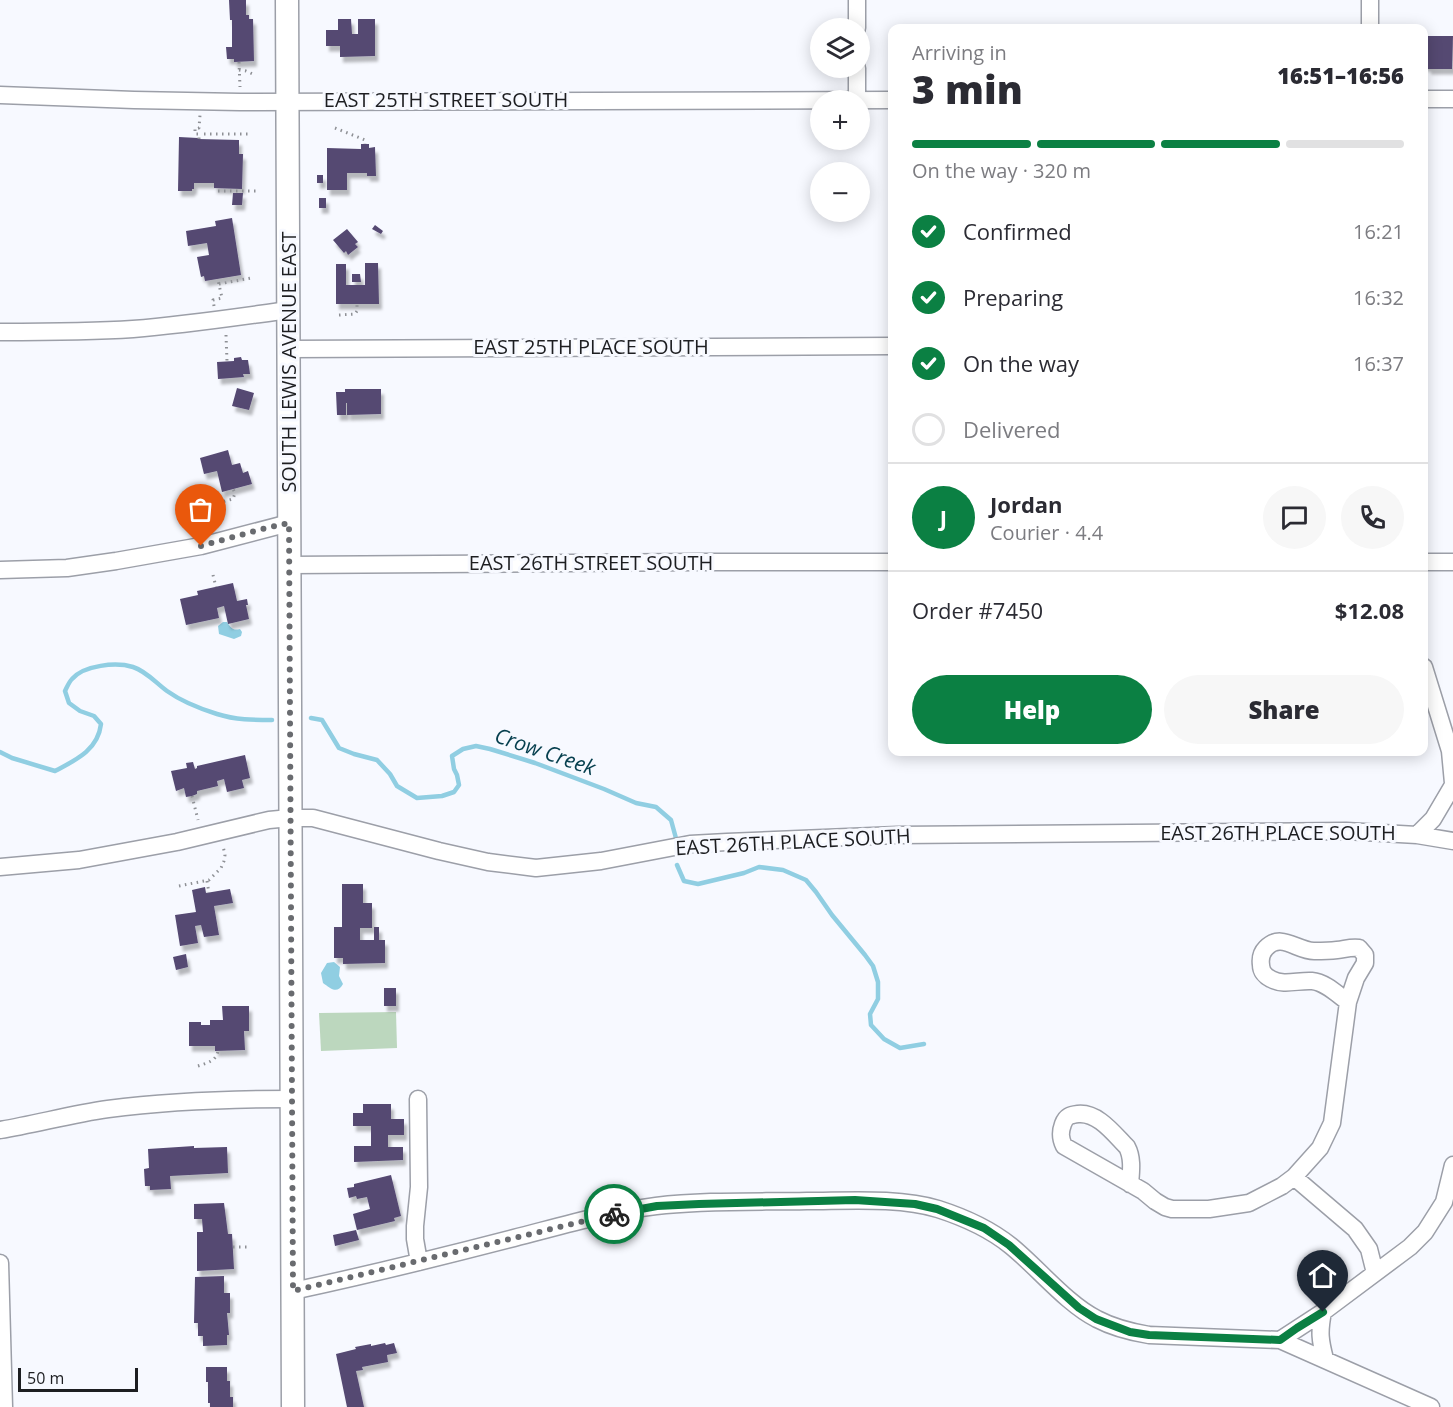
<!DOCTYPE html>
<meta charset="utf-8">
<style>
:root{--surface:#fff;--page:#f7f7f7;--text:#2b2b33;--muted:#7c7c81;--line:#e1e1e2;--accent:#0b8043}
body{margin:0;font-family:"Open Sans",sans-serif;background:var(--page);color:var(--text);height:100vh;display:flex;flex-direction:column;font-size:22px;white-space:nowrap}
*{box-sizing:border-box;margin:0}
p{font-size:20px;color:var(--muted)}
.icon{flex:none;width:33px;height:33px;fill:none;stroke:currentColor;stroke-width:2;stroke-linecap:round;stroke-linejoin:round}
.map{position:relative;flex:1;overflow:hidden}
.side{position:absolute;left:888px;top:24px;width:540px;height:732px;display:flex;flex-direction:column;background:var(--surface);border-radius:12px;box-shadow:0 3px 15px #0003}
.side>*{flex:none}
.controls{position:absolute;left:810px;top:18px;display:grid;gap:12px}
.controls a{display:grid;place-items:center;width:60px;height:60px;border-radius:50%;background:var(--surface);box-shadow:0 3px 15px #0003;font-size:30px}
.scale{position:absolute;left:18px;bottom:15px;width:120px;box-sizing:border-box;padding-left:6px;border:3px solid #1d1e21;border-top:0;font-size:16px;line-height:21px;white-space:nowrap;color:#1d1e21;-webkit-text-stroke:4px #f7f9ff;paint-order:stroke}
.pin{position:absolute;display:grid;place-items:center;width:51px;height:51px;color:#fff;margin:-62px -26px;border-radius:50% 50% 50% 0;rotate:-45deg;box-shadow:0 0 6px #0007}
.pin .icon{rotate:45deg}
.courier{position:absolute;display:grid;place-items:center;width:60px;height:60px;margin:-30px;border:4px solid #0b8043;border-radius:50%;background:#fff;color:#222;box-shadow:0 2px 8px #0007}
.summary em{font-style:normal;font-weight:800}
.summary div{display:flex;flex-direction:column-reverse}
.summary{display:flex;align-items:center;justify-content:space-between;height:102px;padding:0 24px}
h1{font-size:39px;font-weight:800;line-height:45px}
.bar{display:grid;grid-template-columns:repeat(4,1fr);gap:9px 6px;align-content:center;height:72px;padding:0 24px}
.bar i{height:8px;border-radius:4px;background:var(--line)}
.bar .on{background:var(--accent)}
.bar p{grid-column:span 4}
.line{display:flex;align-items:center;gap:15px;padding:0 24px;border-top:2px solid var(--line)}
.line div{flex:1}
.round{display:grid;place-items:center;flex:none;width:63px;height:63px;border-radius:32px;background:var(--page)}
ol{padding:0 24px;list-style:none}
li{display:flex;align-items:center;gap:18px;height:66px}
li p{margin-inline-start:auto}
li .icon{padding:6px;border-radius:50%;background:var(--accent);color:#fff;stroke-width:4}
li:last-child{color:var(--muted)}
li i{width:33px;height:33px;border:3px solid var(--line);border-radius:50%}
.action{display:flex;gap:12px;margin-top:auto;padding:12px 24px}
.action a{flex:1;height:69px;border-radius:36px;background:var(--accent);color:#fff;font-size:24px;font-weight:800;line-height:69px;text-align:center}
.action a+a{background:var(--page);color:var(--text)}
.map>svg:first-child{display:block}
.green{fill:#bcd7be}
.water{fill:#90cee2}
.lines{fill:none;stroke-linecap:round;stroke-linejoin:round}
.stream{stroke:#90cee2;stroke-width:4.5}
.building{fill:#544872;filter:url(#shadow)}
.minor-casing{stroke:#9c9fa8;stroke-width:19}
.secondary-casing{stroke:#9c9fa8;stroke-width:25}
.path{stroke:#8e9095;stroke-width:3;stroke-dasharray:1.5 4.5;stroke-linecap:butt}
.minor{stroke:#fff;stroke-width:16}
.secondary{stroke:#fff;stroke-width:22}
.done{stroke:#696b6f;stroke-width:6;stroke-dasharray:0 10.8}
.route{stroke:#0b8043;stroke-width:8}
.labels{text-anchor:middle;stroke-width:6;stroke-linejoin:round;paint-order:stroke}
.street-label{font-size:20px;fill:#1d1e21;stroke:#f7f9ff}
.water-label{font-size:21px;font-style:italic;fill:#063f4e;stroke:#f7f9ff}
</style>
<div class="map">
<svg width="1453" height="1407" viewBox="0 0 1453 1407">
<defs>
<filter id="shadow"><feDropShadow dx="3" dy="5.5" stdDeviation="1.5" flood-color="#0004"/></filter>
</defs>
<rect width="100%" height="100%" fill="#f7f9ff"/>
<path class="green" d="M396,1012L397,1048L321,1051L319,1013Z"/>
<path class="water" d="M223,622H227C231,628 233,631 240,629L242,632L241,636L234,639L219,634L218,626Z
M334,962L340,967L339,976L343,984C337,995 330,988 323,983L321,973L327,963Z"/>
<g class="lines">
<path class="stream" d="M311,718L322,720L339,748L354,754L377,760L390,774L397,786L417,798L442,796L454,792L459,785L457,775L454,769L452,756L463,749L476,746L490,749L535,763L604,789L636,803L656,807L671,820L677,842
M0,752L12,758L55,771C76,760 98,750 101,724L94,716L80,711L69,703L65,691C67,687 69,682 72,679C84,665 116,662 133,667C146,671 156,683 167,691C181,701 201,709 217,714C236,720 253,720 272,720
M677,865L684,881L698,884L744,873L759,867L783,870L806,880L816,892L832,915L865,955L873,966L878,982V999L870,1014L871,1025L884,1039L900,1048L924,1044"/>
</g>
<path class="building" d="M229,0H246V15H249V19H253L254,61L234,62V59H227L226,47H232V20H230Z
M338,19H351L352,34H358V19H375V56L340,57V46H326V30H338Z
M1424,36H1453L1452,69H1428V66H1424Z
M179,137L198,138V139L239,140V154H243L242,189L214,188V183H194V189H192V191H178Z
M361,144H369V148L375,147L376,176H367V173H347V190H327V148L361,149Z
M317,175H323V183H317Z
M233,193H243L242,205H232Z
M319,198H326V208H319Z
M232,218L241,275L205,281L204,276L201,277L197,257L209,255L207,243L188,246L186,231L216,226L215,221Z
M375,225L383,231L381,234L372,229Z
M347,229L358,242L355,244L358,247L348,255L346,251L344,253L333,240Z
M365,263H378L379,304H336V264H346V285H365Z
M352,274H360L361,282H352Z
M241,357L242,360H248L250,374H243L244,377L218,379L217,362L234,361V358Z
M237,388L254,393L249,410L232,406Z
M345,389H381V414L347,415V403H346V415H337L336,392H345Z
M228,450L232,465L240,463L243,473L248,471L252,484L222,492L217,471L204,474L200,458Z
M233,583L237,601L247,599L248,605H246L249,619L228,624L224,606L217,608L219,618L186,625L180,599L198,595L197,591Z
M245,755L250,778L242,780L244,788L227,792L224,779L217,781L218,786L197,791V794L192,796L186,797L184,788L176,791L171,771L187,768L186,763L193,762L195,769L197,768V766Z
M342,884H363V903H372V928H360V940H374V927H379V940H385V963L343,964V958H334V927H342Z
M205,887L206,893L230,889L233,903L214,906L219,935L204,937L201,925L195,926L198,943L180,946L175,915L196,912L192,890Z
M186,954L188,967L176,970L173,957Z
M384,988H396V1006H384Z
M222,1006H249V1031H244L245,1050L215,1051V1046H189V1022H201V1025H210V1020H223Z
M363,1104H391V1119H404V1135H388V1147H403V1160L354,1162V1146H371V1126H353V1113H363Z
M194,1146V1148L227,1147L228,1173L170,1176L171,1189L150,1190V1186H145L144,1169L149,1168L148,1149Z
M391,1175L401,1216L394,1218L395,1221L357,1230L353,1214L370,1209L367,1197L357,1199L356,1196L349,1198L347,1188L354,1187V1184Z
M224,1203L228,1234H232L234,1269L197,1271V1232H203L202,1219H194V1204Z
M356,1230L359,1240L335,1246L333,1235Z
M224,1276V1293H230V1313H227L229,1335H227V1345L203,1346V1336H198V1323H194L195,1277Z
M385,1343L386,1345L394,1343L397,1353L387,1355L388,1362L362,1367L363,1370L356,1371L364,1407H347L336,1354L356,1349L355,1347L371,1344V1346Z
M206,1367H227V1381H230V1397H233V1407H210V1403H208V1382H206Z"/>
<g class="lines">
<g class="minor-casing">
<path id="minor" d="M857,0V28
M1370,28V0
M857,68V100
M0,95L134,100L240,102L892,100
M1424,99H1453
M0,332C44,332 89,332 133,329C185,325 237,317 289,310
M289,349L892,346
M1424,562H1453
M290,565L698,562H892
M0,570L67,568L116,561L201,546L289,523
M1424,667L1450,751L1453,783
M1417,835L1433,819L1453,785
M0,867L79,860L177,842L269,820L290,818H313L439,851L488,862L536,868L601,861L690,844L727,842L897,835L1346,831L1417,835L1453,841
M418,1099L419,1187L415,1226V1239L419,1262
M0,1130C36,1124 72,1114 108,1109C170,1101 231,1099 292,1099
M1294,1177L1355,1229L1369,1249L1375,1273
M1130,1184C1131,1172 1133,1158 1127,1147C1114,1134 1098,1112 1078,1114C1070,1115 1066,1116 1063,1124C1060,1132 1060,1138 1064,1146L1143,1191L1155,1201L1165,1207L1172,1209H1209L1249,1203L1282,1186L1294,1177L1320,1148L1332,1123L1348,1002L1356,978L1365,963V955L1359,948C1350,947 1346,949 1337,950C1329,951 1321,951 1314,951C1297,951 1281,932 1266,948C1262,952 1260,958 1261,965C1261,971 1265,976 1271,979C1284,986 1298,980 1312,981C1325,982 1337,994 1348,1002
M0,1263L4,1407
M293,1291C367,1275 441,1257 514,1238C561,1226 608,1212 656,1206C705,1200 758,1202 807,1201C846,1201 900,1197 938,1209C963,1217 990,1229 1011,1246C1038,1268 1067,1304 1097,1319C1114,1328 1131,1332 1149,1335L1280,1340L1431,1407
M1323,1312C1319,1332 1320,1340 1325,1359
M1280,1340L1323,1312L1410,1247L1425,1232L1444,1202L1453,1165"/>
</g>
<g class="secondary-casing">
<path id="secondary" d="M287,0L293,1407"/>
</g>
<path class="path" d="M239,62L240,87
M239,70L246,71L255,75
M335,128L365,140V144
M204,134H248
M199,139V134H195V128H199L200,115
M218,191H256
M219,284L251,278
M214,306L213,300L222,298L218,280
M339,315L355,314L357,311V304
M226,335L227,361
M218,503L233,499L235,493L233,489
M213,575L216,587
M192,796L198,820
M207,881L209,893
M179,886L209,880L221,868L224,861L225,855L223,846
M198,1066C207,1063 217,1061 218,1050
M233,1247H248"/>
<use href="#minor" class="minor"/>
<use href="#secondary" class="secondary"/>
</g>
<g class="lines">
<path class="done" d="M201,546L262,529L289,523L293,1291L614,1214"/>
<path class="route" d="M614,1214L657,1206L699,1204L855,1200L915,1204L937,1209L984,1228L1009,1245L1079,1308L1096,1319L1130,1332L1149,1335L1280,1340L1297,1328L1323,1312"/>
</g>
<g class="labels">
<g class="street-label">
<text x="446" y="107">EAST 25TH STREET SOUTH</text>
<text x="591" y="354">EAST 25TH PLACE SOUTH</text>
<text transform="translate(289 362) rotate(-90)" y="7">SOUTH LEWIS AVENUE EAST</text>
<text x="591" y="570">EAST 26TH STREET SOUTH</text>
<text x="1278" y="840">EAST 26TH PLACE SOUTH</text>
<text transform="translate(793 842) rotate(-3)" y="7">EAST 26TH PLACE SOUTH</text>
</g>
<g class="water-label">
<text transform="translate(545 752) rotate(19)" y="7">Crow Creek</text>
</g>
</g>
</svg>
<div class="controls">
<a><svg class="icon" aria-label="layers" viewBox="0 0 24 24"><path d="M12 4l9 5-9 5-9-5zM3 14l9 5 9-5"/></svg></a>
<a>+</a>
<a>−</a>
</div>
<div class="scale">50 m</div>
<div class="pin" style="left:201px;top:546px;background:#ea580c"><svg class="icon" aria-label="bag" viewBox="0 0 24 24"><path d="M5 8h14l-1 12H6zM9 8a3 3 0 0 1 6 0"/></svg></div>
<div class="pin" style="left:1323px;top:1312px;background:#1f2937"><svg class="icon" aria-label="home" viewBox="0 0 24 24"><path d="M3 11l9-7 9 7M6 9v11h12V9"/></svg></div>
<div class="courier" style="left:614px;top:1214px"><svg class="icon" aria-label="bike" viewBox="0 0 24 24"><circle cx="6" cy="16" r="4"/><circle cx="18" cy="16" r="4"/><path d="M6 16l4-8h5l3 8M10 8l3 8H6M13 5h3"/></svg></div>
<section class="side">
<div class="summary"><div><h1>3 min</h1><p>Arriving in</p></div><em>16:51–16:56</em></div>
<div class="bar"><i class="on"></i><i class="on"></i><i class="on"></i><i></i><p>On the way · 320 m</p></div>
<ol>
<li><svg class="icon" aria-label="check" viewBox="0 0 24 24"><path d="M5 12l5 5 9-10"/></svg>Confirmed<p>16:21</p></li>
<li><svg class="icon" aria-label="check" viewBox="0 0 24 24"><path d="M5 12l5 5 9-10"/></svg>Preparing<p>16:32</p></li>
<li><svg class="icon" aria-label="check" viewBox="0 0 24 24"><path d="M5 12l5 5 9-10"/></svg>On the way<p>16:37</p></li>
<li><i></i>Delivered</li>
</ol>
<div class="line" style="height:108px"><b class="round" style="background:var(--accent);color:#fff">J</b><div><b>Jordan</b><p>Courier · 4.4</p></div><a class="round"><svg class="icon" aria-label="chat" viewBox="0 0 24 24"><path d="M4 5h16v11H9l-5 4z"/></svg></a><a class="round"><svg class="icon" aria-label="phone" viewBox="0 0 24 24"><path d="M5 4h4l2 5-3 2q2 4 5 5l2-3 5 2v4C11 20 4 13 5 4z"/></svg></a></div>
<div class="line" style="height:78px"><div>Order #7450</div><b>$12.08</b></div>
<div class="action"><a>Help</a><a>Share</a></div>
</section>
</div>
